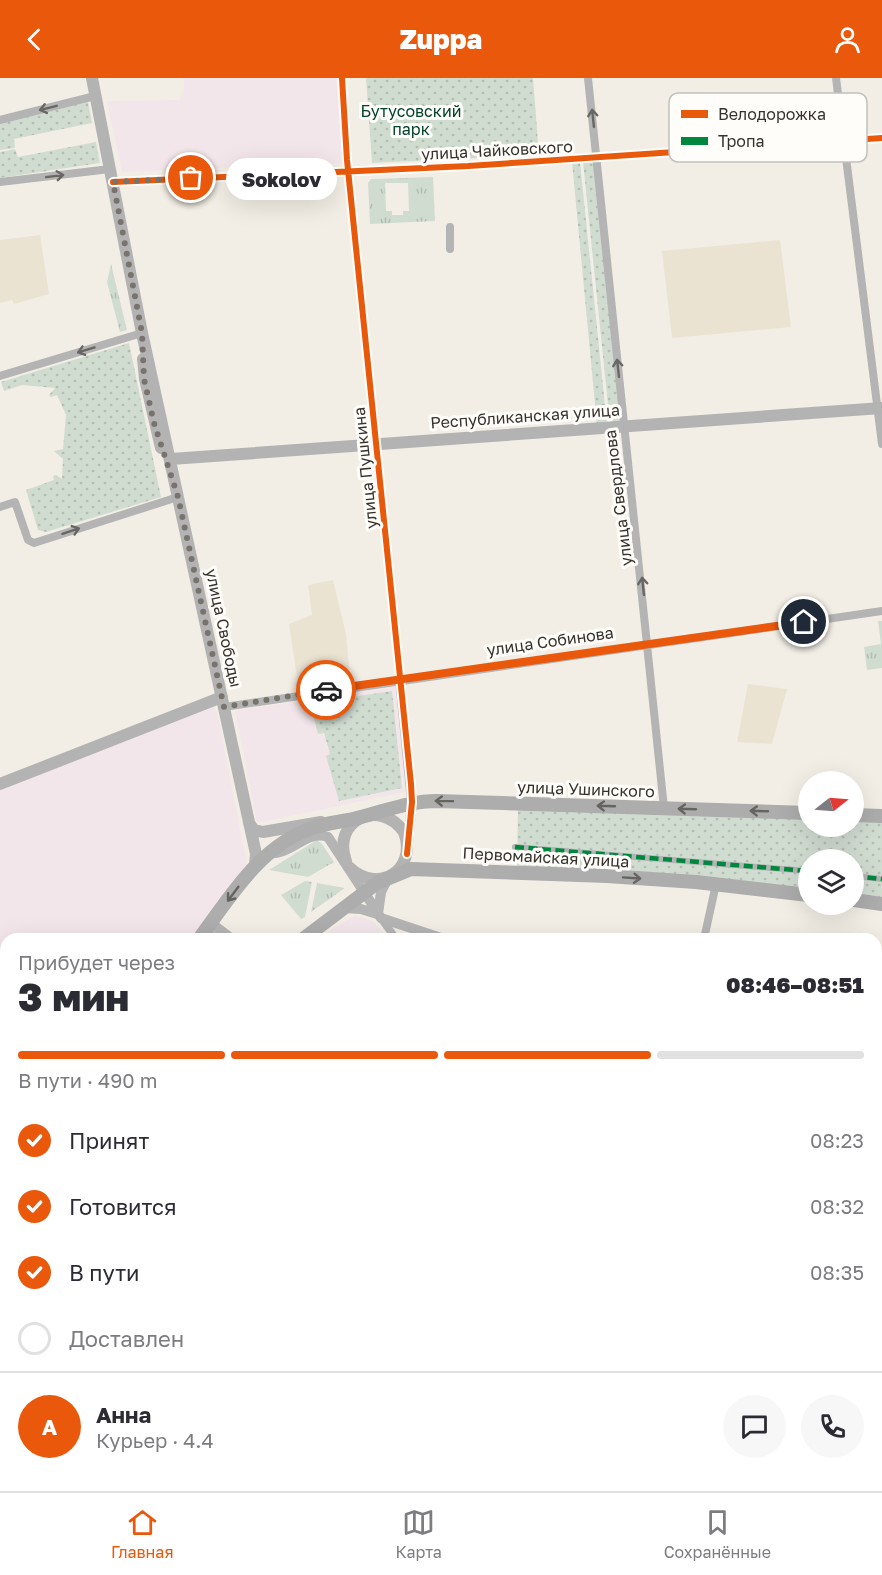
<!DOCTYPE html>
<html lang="ru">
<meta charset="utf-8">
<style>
:root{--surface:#fff;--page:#f7f7f7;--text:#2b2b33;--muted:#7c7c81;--line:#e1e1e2;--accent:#ea580c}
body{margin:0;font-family:"Golos Text",sans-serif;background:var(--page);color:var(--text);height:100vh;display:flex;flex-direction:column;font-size:22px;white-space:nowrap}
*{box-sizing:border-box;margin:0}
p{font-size:20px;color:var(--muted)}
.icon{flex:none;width:33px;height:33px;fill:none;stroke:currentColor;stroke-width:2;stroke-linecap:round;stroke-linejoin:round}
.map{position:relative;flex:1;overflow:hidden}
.panel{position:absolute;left:0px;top:855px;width:882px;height:558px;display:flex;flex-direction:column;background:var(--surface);border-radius:18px 18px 0 0;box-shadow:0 6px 24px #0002}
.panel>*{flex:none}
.needle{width:39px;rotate:73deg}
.fabs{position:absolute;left:798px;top:693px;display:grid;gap:12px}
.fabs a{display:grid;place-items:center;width:66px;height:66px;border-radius:50%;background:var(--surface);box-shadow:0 6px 24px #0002;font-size:30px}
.pin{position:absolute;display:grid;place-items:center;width:51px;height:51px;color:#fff;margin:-26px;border:3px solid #fff;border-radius:50%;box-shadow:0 2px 6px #0007}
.courier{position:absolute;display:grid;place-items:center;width:60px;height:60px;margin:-30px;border:4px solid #ea580c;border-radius:50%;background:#fff;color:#222;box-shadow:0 2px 8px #0007}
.bubble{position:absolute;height:42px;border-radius:21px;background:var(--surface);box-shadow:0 6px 24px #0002;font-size:20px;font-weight:800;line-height:42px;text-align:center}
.overview em{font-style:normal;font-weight:800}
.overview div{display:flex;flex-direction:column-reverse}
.overview{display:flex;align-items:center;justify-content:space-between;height:102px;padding:0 18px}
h1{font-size:39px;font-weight:800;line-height:45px}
.bar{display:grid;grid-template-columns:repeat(4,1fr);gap:9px 6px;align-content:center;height:72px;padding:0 18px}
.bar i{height:8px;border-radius:4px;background:var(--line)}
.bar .on{background:var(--accent)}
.bar p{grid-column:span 4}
.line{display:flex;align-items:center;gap:15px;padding:0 18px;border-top:2px solid var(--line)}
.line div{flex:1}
.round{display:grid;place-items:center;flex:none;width:63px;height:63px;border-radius:32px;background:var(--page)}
ol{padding:0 18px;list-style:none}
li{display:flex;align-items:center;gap:18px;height:66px}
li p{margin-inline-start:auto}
li .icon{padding:6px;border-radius:50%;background:var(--accent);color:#fff;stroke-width:4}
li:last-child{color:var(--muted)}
li i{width:33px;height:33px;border:3px solid var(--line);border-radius:50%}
header{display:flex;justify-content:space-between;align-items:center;height:78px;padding:0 18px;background:var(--accent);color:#fff;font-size:27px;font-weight:800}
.tab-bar{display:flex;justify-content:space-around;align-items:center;height:84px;border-top:2px solid var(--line);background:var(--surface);font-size:16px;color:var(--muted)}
.tab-bar a{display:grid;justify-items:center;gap:3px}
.tab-bar .on{color:var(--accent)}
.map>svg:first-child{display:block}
.commercial{fill:#f2e6ea;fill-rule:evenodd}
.built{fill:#ebe3d2}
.grass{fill:url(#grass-tufts);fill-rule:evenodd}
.park{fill:url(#park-dots)}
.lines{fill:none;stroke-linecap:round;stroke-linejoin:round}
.pedestrian{stroke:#b4b4b5;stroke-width:6}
.minor{stroke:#b4b4b5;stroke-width:8}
.tertiary{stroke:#b4b4b5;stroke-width:10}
.secondary{stroke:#b4b3b3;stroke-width:12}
.primary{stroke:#acadac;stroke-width:14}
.quiet{stroke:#00873e;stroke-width:4.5;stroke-dasharray:9 4.5;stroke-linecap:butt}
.cycleway-casing{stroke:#fffdfa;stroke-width:10}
.cycleway{stroke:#e8590c;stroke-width:6}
.oneway{stroke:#686763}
.oneway2{stroke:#656460}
.done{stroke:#78746d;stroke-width:6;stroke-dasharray:0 10.8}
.route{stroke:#ea580c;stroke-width:8}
.labels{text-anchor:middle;stroke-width:6;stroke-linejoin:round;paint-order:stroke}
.park-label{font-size:16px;fill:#01422a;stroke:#fffdfa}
.street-label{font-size:16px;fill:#36332d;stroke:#fffdfa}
.key{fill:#fffdfa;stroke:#c3c0bc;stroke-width:1.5}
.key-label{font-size:16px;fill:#36332d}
</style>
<header><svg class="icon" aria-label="back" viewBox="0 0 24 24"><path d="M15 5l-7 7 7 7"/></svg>Zuppa<svg class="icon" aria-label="person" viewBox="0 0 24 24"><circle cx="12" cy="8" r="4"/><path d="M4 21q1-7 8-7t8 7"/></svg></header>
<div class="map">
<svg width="882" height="1413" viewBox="0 0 882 1413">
<defs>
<pattern id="grass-tufts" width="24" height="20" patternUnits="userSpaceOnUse" patternTransform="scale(1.5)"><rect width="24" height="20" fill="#d1dcd1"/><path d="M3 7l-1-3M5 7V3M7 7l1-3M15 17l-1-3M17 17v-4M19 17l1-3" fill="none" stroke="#b4bdb4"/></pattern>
<pattern id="park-dots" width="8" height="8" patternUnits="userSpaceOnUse" patternTransform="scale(1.5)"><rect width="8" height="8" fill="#d1dcd1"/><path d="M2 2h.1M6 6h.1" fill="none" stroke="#b4bdb4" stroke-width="1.8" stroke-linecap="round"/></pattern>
</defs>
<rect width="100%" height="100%" fill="#f2eee5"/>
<path class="commercial" d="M183,0H339L344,85L122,94L107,23L179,22L184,10Z
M393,608L397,611L406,714L257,745L235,633ZM310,625L402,710L326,678L330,677L323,655L317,651Z
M213,628L217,634L247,787L190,861H6V994L0,984V711Z
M355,837L373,843L390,861H317Z"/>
<path class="built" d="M40,157L49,216L14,226L12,222L0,225V162Z
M780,162L791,249L672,260L662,173Z
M333,502L346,556L350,599L298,606L289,546L312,537L308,507Z
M748,606L787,611L772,666L737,664Z"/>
<path class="grass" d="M433,99L435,143L370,146L368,105L371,101ZM385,105H408L409,133H403V137H392V133H386Z
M111,186L127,252L120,254L107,204Z
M878,543H882V590L867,592L864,569L881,566Z
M317,762L322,766L334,784L308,799L269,792Z
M305,803L312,804L305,839L301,841L281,817Z
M317,805L345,810L311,834Z"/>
<path class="park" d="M366,0H533L539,77L372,85Z
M88,24L92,45L14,61L15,70L0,72V46Z
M96,64L100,85L0,100V74L15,71L18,79Z
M594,83L621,346H610L583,84Z
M572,84H580L607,347H597Z
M129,265L161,419L46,454L38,452L26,412L54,402L53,398L56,397L62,401L63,381L54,373L63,371L66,337L57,317L51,319L49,317L55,310L22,307L4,313L1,304Z
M392,613L402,710L339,723L326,678L330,676L324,655L318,656L310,625Z
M518,727L808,741V748H854V743L882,744V824L854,821V782H808V815L517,792Z
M0,1343L6,1349V1407H45L48,1413H0Z"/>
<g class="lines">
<path class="pedestrian" d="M515,769L808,793
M854,798L882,801"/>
<path class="minor" d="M342,0L347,82L400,601
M588,0L664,730
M836,0L882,366
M0,42L95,18
M0,104L110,91
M113,104L468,88L882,60
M450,149V171
M0,298L142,255
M0,429L15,424L28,462L34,465L178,419
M224,629L882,533
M381,840L396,861
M205,852L217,861
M704,861L716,806
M876,1109L882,1113
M876,1192L882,1183
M876,1285L882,1290
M0,1323L6,1325
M876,1382L882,1376
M74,1407L80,1413
M278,1407L285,1413
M320,1407L327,1413
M565,1407L573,1413
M248,1413L253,1407
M491,1413L496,1407
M608,1413L613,1407
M847,1413L852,1407"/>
<path class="tertiary" d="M400,601L412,724L408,765
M268,775C291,778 306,751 328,759L381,840L444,861
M343,830L361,831L377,836
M378,836L381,814L388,800
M211,845L232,861
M876,998L882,990"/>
<path class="secondary" d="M92,0L142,255L256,776L255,787
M143,281L145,301L161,370
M171,381L882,330
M0,706L222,619
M249,745L254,752L263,754L321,744
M346,783C331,743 379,719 404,754C418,792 378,817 349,789
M0,996L6,1005"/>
<path class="primary" d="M854,737L882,738
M854,822L882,826
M199,861C231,818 259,769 312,750C328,744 345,744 361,739C388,732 410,723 437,723L808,735
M303,861L377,805L411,791L607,798L696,804L808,817
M0,1021L6,1019
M0,1059L6,1066"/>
<path class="quiet" d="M515,769L808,793
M854,798L882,801"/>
<g class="cycleway-casing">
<path id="cycleway" d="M342,0L347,82L411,706L412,724L407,776
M113,104L468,88L882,60"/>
</g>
<use href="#cycleway" class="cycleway"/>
</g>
<defs><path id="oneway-shaft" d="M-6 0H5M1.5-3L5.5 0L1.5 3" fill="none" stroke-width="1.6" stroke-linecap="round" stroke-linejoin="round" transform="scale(1.5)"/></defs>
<g class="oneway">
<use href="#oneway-shaft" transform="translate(48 30) rotate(166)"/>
<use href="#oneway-shaft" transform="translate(593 40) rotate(-96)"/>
<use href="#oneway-shaft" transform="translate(55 98) rotate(-7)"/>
<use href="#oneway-shaft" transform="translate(86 272) rotate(163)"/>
<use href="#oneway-shaft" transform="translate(618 290) rotate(-96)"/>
<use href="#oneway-shaft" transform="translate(71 453) rotate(-18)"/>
<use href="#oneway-shaft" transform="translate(643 508) rotate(-96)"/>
</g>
<g class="oneway2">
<use href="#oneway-shaft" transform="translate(444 723) rotate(-179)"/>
<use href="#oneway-shaft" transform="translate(606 728) rotate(-178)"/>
<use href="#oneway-shaft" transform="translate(687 731) rotate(-178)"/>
<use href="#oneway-shaft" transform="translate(759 733) rotate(-178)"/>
<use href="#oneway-shaft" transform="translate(632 800) rotate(4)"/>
<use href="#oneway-shaft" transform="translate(233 816) rotate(127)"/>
</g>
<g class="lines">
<path class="done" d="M191,100L113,104L142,255L144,301L154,345L178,419L224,629L326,612"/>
<path class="route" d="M326,612L804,544"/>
</g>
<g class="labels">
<g class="park-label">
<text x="411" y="39">Бутусовский<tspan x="411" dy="18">парк</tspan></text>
</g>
<g class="street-label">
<text transform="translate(497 72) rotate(-3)" y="6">улица Чайковского</text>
<text transform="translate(525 338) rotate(-4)" y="6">Республиканская улица</text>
<text transform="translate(365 390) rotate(-96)" y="6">улица Пушкина</text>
<text transform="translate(618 420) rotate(-97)" y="6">улица Свердлова</text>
<text transform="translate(224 550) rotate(78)" y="6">улица Свободы</text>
<text transform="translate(550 563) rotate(-8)" y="6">улица Собинова</text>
<text transform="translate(586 711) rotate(2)" y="6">улица Ушинского</text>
<text transform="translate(546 779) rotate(3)" y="6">Первомайская улица</text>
</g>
</g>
<rect x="669" y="15" width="198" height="69" rx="9" class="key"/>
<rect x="681" y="32" width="27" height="8" fill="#e8590c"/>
<rect x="681" y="59" width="27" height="8" fill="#00873e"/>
<g class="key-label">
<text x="718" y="42">Велодорожка</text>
<text x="718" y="69">Тропа</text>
</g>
</svg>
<div class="fabs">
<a><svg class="needle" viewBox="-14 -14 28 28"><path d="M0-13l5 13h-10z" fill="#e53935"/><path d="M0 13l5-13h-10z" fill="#7c7c81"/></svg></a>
<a><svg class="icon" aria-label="layers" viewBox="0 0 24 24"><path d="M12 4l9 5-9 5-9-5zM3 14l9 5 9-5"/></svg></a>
</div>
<div class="pin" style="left:191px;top:100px;background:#ea580c"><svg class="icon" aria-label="bag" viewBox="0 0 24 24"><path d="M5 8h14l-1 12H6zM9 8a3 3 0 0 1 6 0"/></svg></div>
<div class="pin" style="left:804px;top:544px;background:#1f2937"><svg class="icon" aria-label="home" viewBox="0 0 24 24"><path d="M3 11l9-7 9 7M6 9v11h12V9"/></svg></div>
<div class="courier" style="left:326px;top:612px"><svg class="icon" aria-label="car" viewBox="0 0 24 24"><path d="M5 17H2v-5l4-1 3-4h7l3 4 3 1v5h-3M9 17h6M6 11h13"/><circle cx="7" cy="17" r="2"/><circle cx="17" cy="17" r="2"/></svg></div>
<div class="bubble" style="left:226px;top:80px;width:111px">Sokolov</div>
<section class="panel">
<div class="overview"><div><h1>3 мин</h1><p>Прибудет через</p></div><em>08:46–08:51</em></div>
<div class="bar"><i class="on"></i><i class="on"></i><i class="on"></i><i></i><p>В пути · 490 m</p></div>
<ol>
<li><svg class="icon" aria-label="check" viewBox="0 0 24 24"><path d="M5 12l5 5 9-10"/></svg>Принят<p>08:23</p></li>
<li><svg class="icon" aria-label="check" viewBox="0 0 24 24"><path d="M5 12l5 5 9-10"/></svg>Готовится<p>08:32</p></li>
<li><svg class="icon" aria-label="check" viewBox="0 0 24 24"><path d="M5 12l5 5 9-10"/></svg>В пути<p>08:35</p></li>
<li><i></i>Доставлен</li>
</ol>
<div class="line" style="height:108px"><b class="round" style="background:var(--accent);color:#fff">А</b><div><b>Анна</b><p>Курьер · 4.4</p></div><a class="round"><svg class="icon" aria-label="chat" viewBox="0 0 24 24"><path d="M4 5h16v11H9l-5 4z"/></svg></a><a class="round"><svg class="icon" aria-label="phone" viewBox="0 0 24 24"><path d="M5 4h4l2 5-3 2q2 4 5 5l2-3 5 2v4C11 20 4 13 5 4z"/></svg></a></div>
</section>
</div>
<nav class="tab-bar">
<a class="on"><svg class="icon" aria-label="home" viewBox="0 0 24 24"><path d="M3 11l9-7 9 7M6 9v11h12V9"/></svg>Главная</a>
<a><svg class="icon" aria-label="map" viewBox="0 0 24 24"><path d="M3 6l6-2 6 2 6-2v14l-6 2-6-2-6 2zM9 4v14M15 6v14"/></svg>Карта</a>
<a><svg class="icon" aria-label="saved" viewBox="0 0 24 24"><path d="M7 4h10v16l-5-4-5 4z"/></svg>Сохранённые</a>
</nav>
